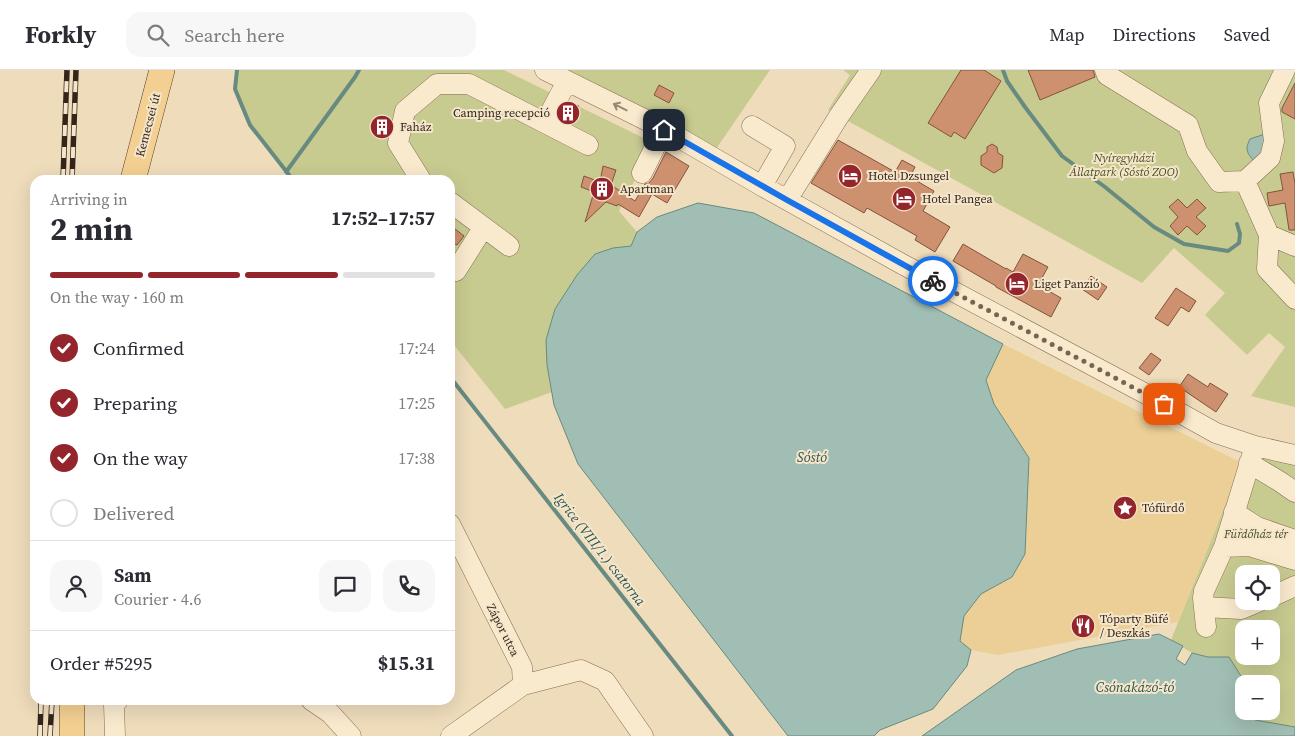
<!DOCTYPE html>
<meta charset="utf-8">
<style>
:root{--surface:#fff;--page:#f7f7f7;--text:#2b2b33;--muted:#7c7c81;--line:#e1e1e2;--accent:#94252c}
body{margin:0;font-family:"Source Serif 4",serif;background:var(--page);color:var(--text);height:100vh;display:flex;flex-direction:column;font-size:19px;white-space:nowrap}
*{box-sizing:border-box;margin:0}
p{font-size:16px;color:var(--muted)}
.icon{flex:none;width:28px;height:28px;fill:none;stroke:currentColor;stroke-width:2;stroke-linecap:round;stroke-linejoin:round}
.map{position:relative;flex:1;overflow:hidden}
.drawer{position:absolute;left:30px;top:105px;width:425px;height:530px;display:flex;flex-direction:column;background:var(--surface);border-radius:15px;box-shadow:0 5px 20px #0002}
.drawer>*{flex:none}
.tools{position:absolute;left:1235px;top:495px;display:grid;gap:10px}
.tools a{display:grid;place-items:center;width:45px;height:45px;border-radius:10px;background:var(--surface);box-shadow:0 5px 20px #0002;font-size:25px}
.pin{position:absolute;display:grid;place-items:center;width:42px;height:42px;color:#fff;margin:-21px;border-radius:10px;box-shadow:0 2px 8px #0006}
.courier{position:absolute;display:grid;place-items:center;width:50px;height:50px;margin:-25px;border:4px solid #1a73e8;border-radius:50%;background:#fff;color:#222;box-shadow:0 1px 6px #0007}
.summary em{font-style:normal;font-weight:700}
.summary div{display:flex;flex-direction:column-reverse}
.summary{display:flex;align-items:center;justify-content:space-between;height:85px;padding:0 20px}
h1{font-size:32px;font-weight:700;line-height:38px}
.bar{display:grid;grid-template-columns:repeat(4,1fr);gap:8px 5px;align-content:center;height:60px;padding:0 20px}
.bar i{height:6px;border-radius:4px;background:var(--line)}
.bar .current{background:var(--accent)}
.bar p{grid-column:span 4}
.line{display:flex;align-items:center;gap:12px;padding:0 20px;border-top:1px solid var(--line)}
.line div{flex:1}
.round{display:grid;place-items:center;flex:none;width:52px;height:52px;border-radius:15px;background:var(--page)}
ol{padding:0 20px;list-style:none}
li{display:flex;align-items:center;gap:15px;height:55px}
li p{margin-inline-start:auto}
li .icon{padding:5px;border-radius:50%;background:var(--accent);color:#fff;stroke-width:4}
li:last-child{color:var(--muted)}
li i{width:28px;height:28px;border:2px solid var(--line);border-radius:50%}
header{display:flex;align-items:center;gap:30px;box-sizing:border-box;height:70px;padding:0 25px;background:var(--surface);border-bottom:1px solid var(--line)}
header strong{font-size:24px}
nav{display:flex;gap:28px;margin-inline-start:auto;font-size:18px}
.search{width:350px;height:45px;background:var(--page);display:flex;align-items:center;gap:12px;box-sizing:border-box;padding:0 18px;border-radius:15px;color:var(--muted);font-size:19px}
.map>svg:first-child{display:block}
.green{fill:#c8cb90;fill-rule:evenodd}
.sand{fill:#ebcf97}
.water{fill:#a0beb3;stroke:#678b80}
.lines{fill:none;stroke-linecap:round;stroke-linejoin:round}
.stream{stroke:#678b80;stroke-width:4}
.building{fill:#cd9170;stroke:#84533b}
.minor-casing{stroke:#856c55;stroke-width:21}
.major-casing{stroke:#523a2a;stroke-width:26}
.minor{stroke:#f9eace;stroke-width:20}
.major{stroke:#f3cf91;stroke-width:25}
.rail-casing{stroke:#34251a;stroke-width:5.5}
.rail{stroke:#f5e6cb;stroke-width:4;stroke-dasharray:11;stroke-linecap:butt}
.oneway{stroke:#968874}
.done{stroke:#756552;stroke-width:5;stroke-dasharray:0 9}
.route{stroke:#1a73e8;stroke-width:6}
.labels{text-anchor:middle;stroke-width:4;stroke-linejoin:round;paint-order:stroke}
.poi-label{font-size:12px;fill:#34251a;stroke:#f5e6cb;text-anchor:start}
.street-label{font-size:12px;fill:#34251a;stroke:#f5e6cb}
.park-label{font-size:12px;font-style:italic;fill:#475021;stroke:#f5e6cb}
.water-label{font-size:14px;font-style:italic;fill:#29544e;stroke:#f5e6cb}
</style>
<header>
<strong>Forkly</strong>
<div class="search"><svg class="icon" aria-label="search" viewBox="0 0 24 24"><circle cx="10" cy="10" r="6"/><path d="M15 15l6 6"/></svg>Search here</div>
<nav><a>Map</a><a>Directions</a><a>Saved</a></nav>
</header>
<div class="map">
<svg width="1295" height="666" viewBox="0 0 1295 666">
<rect width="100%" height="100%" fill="#eedcbb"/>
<path class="green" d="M237,0H504L654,73L619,141L637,162L631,176L613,178L547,295L552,322L505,339L450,270V110H312L308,107L306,110H293L250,55L235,19Z
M556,0H770L714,82Z
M843,0H1295V337L1251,326L1285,277L1269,263L1247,285L1205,245L1225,223L1174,178L1142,213L828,40L850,5Z
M1250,378L1295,388V657L1255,650V641H1271V614H1246L1229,587H1208L1192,583L1171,570L1242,393ZM1244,504H1271V531H1244ZM1244,559H1271V586H1244Z"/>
<path class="sand" d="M1003,274L1242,393L1178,552L998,585L971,580L960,571L964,546L981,524L1012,507L1029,388L994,334L986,310Z"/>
<path class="water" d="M1268,63V76L1256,93C1248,84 1244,81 1250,69Z
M698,133L754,143L1003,274L986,310L994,334L1029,388L1025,484L1012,507L981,524L964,546L960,571L971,580L967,596L933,639L880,660L874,666H788L578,394L554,335L547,295L546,270L555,239L577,205L595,184L613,178L631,176L637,162L657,147Z
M1159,564L1183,576L1176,589L1185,595L1192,583L1208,587H1229L1246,614H1244V641H1255V650L1295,657V666H922L1016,600L1077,579Z"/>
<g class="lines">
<path class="stream" d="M237,0L235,19L250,55L293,110
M1003,0L1007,11L1025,37L1062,86L1105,117L1154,157L1184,174L1228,181L1239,173L1240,164L1237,154
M286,102L355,7L359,0
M450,307L732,666"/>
</g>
<path class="building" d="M961,0H984L1001,11L965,69L954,62L951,67L928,53Z
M1028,0H1093L1095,7L1040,30Z
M1295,13V49L1282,42V38Z
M659,15L674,23L669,33L654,25Z
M570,32L579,36L569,52L561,48Z
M838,70L895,102L902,90L915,97L910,107L934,121L923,141L950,157L935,182L915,170L917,166L867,138L864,143L811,113Z
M992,74L997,77L998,83L1003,86L1002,98L994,103L981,95V86L987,82V77Z
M666,82L689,96L667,133L652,124L639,147L618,134L617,136L606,132L585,152L594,122L581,117L584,106L600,112L603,96L616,100L611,115L635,131L645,114L649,113L653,108Z
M1293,102L1295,114V160H1289L1285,133L1269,136L1267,123L1283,120L1280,104Z
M1178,129L1187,138L1197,129L1206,138L1196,147L1206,156L1197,165L1187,156L1178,165L1170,156L1178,147L1169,137Z
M450,155L464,166L457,175L450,172Z
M963,174L1006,199V198L1013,202L1023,184L1048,197L1038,215L1061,228L1051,247L996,217V216L953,191Z
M1091,206L1107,217L1098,230L1082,219Z
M1176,218L1196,231L1189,242L1181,237L1168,256L1155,248Z
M1151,283L1161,290L1149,305L1139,298Z
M1188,304L1208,317L1210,313L1228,324L1216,342L1179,317Z"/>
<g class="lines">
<g class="minor-casing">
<path id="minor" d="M545,0L664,59L762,116L902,194L1146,324L1216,363L1255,376L1295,385
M1105,0L1107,5L1188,55L1197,81L1219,112L1245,111L1270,88L1274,71L1269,33L1285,0
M545,53L588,75
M752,56L785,76L762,116
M642,103L664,59
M421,110L398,73L405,41L437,14H469L545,53L567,11
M1245,111L1269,165L1267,199L1295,229
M787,130L839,46L871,0
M450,132L509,176
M1269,165L1295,176
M456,201L483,158
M1249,393L1279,411L1295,422
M1234,442L1257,457L1295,470
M450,454L522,597L523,615
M1224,477L1249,476L1295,490
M1271,527L1295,516
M1204,537L1241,539L1260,531
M1206,557L1203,528L1204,521L1224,477L1255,376
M311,630L330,643L351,666
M115,666L114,635L118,630
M451,666L523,615L581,600L605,611L643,666"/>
</g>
<g class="major-casing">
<path id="major" d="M133,110L162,0
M72,666V630"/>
</g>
<use href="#minor" class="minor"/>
<use href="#major" class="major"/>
<g class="rail-casing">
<path id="rail" d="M63,110L67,0
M72,110L76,0
M40,666L41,630
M50,666L52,630"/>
</g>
<use href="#rail" class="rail"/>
</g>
<defs><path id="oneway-shaft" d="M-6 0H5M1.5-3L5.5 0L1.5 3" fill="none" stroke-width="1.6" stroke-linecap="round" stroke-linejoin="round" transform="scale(1.25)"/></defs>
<use class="oneway" href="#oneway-shaft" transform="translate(620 37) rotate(-153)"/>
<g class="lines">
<path class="done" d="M933,211L1164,334"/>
<path class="route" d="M664,60L787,130L933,211"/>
</g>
<defs>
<g id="building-disc" transform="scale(1.25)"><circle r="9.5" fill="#94252c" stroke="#f5e6cb"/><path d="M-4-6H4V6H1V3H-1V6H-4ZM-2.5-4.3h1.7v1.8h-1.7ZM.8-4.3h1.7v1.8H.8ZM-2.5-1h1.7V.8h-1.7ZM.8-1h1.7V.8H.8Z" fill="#fff"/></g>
<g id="hotel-disc" transform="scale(1.25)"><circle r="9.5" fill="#94252c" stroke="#f5e6cb"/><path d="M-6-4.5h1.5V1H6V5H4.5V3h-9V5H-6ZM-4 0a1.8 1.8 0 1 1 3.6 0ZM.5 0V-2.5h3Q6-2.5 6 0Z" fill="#fff"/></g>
<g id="sight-disc" transform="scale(1.25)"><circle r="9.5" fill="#94252c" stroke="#f5e6cb"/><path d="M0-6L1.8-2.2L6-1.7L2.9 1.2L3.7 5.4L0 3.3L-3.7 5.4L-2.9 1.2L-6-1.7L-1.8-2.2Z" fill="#fff"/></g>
<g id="restaurant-disc" transform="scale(1.25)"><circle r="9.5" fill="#94252c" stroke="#f5e6cb"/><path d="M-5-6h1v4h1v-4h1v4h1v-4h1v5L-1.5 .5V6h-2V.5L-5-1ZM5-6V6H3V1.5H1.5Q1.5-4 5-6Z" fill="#fff"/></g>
</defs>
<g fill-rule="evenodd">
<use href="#building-disc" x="568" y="43"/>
<use href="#building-disc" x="382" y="57"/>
<use href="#hotel-disc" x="850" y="106"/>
<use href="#building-disc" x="602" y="119"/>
<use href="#hotel-disc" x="904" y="129"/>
<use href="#hotel-disc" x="1017" y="214"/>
<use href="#sight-disc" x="1125" y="438"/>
<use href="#restaurant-disc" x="1083" y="556"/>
</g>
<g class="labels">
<g class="poi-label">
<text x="550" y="47" text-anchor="end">Camping recepció</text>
<text x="400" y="61">Faház</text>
<text x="868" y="110">Hotel Dzsungel</text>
<text x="620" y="123">Apartman</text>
<text x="922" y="133">Hotel Pangea</text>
<text x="1034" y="218">Liget Panzió</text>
<text x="1142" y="442">Tófürdő</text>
<text x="1100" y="553">Tóparty Büfé<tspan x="1100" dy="14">/ Deszkás</tspan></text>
</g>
<g class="street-label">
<text transform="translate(148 55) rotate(-75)" y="4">Kemecsei út</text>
<text transform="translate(503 560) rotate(63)" y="4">Zápor utca</text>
</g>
<g class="park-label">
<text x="1124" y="92">Nyíregyházi<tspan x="1124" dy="14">Állatpark (Sóstó ZOO)</tspan></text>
<text x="1256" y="468">Fürdőház tér</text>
</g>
<g class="water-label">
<text x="812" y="392">Sóstó</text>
<text transform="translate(600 479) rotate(52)" y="5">Igrice (VIII/1.) csatorna</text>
<text x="1135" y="622">Csónakázó-tó</text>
</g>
</g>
</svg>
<div class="tools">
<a><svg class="icon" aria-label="locate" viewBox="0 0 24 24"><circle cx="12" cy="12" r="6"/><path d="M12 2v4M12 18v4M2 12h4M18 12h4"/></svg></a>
<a>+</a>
<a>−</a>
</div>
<div class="pin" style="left:1164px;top:334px;background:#ea580c"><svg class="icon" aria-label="bag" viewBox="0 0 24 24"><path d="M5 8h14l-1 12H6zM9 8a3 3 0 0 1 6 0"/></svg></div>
<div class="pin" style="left:664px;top:60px;background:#1f2937"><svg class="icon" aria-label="home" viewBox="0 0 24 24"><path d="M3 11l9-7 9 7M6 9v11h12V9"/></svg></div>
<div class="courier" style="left:933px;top:211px"><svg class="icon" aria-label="bike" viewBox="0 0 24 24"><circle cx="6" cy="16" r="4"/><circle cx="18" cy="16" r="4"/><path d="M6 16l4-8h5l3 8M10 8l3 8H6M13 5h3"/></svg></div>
<section class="drawer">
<div class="summary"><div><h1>2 min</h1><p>Arriving in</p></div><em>17:52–17:57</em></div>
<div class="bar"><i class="current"></i><i class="current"></i><i class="current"></i><i></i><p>On the way · 160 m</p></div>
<ol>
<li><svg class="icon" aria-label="check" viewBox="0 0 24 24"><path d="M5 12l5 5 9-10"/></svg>Confirmed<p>17:24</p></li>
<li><svg class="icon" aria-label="check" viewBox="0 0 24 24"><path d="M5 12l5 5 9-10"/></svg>Preparing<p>17:25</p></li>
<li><svg class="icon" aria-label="check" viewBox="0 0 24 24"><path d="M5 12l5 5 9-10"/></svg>On the way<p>17:38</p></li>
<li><i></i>Delivered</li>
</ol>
<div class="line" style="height:90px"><a class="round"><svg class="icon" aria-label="person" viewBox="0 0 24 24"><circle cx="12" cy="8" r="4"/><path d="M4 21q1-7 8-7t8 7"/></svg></a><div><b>Sam</b><p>Courier · 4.6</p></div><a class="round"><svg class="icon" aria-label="chat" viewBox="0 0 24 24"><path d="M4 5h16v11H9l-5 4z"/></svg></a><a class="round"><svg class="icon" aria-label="phone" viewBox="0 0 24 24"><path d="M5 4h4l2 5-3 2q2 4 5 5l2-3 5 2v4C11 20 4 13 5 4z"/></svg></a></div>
<div class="line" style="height:65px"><div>Order #5295</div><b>$15.31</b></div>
</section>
</div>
